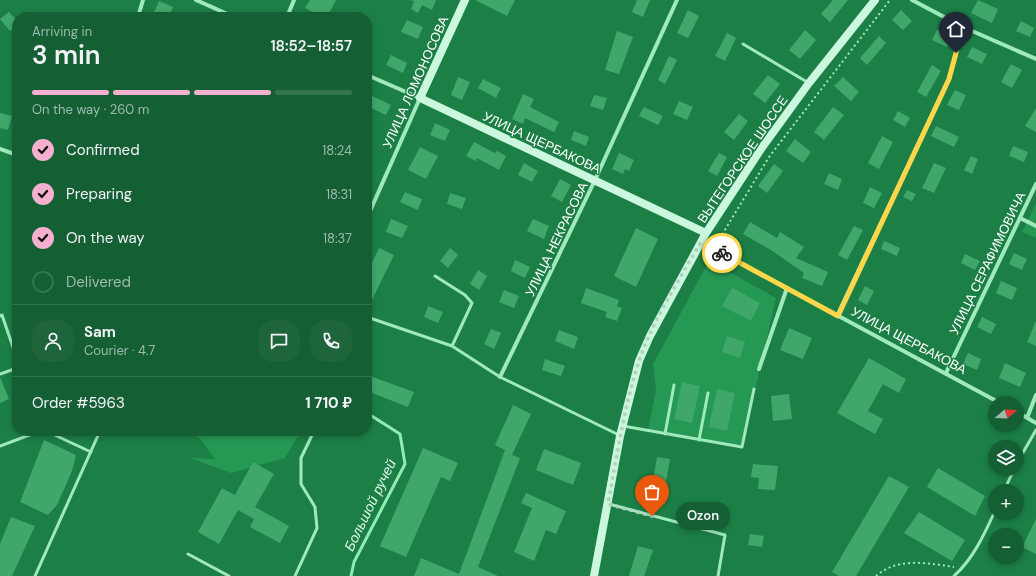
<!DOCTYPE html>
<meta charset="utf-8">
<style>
:root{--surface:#155f34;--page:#1e653c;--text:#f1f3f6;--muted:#9dbbac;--line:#34744f;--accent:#f5b0cf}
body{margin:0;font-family:"DM Sans",sans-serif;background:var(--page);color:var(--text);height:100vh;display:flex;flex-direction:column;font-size:15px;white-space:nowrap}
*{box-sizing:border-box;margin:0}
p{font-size:13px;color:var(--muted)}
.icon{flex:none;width:22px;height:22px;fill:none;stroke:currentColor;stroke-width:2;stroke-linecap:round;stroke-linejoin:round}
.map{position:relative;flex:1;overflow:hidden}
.sheet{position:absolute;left:12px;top:12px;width:360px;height:424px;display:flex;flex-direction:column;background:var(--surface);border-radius:16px;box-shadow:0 2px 6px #0003}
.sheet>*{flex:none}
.needle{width:26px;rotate:71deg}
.controls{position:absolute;left:988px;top:396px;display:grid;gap:8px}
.controls a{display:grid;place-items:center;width:36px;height:36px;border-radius:50%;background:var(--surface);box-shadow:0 2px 6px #0003;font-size:20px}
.pin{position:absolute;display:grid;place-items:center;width:34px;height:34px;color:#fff;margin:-41px -17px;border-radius:50% 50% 50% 0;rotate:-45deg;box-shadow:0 0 4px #0007}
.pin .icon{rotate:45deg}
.courier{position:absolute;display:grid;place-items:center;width:40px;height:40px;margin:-20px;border:3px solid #ffd54a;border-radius:50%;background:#fff;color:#222;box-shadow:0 1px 5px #0007}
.bubble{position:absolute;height:28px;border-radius:14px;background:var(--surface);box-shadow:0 2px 6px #0003;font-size:13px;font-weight:600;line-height:28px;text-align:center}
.head em{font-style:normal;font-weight:600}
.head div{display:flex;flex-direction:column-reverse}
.head{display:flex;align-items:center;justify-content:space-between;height:68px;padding:0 20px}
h1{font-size:26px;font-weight:600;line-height:30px}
.bar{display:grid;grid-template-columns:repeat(4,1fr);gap:6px 4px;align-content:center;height:48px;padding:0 20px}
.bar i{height:5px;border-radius:3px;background:var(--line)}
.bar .current{background:var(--accent)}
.bar p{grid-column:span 4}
.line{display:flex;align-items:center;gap:10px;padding:0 20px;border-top:1px solid var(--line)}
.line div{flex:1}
.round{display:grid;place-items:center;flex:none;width:42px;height:42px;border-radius:16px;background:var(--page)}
ol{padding:0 20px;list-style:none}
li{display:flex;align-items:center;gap:12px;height:44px}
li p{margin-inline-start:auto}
li .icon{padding:4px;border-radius:50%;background:var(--accent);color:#111;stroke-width:4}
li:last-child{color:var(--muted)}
li i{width:22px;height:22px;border:2px solid var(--line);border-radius:50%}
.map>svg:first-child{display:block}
.green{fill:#259854}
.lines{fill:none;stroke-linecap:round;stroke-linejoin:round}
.stream{stroke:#92ebb5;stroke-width:3}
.building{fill:#40a76a}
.path{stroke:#9fe9bd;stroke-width:2;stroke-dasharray:2 3;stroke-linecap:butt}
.lane{stroke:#9fe9bd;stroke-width:3}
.street{stroke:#9fe9bd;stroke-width:4}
.secondary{stroke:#caf7dd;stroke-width:8}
.done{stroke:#b0d2be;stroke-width:4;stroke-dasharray:0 7.2}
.route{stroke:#ffd54a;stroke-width:5}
.labels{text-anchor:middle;stroke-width:3;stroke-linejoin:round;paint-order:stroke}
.street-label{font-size:13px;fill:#fff;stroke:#1c7f46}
.water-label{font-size:14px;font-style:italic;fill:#ddf9e9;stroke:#1c7f46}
</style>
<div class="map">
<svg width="1036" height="576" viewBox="0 0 1036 576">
<rect width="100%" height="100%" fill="#1c7f46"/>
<path class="green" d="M1036,203V238L1022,232Z
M709,261L776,298L742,447L648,430L656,390L653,364Z
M194,431H301L285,458L231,473L190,458L215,459Z"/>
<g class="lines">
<path class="stream" d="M351,576L354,562L405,464L400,434L367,413"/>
</g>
<path class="building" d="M310,0H336L327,17H322L305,8Z
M411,0H436L432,10L422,5L418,13L411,9L414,2Z
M475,0H515L507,16Z
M637,0H650L643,17L632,12Z
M833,0H848L830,22L821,14Z
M978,0L998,9L992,23L971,13Z
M159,1L173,7L169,17L154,12Z
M688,10L699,16L688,38L677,33Z
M901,10L912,21L903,30L892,20Z
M9,12L17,21V25L10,31L0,19Z
M407,20L423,27L418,39L401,32Z
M1021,21L1034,28L1030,37L1016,31Z
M805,30L816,40L800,59L789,50Z
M937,30L952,36L947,47L932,40Z
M617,31L633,37L619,74L605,70Z
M727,33L736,38L725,61L715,56Z
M879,36L886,43L867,65L860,58Z
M972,47L987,54L982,64L967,57Z
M391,55L407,63L403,73L386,65Z
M669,56L677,60L665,84L658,80Z
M1011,64L1022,70L1012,88L1001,82Z
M932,65L941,71L926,97L917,92Z
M768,75L780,84L765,103L753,94Z
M458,77L470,82L462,100L451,95Z
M843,77L859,92L851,101L834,86Z
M483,79L501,88L496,98L478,88Z
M955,90L966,95L959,110L947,105Z
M523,94L534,99L530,107L559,122L554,132L525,118L523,124L512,119Z
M594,95L607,98L603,110L590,106Z
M372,96L391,105L386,115L367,106Z
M679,101L693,107L687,120L673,114Z
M644,107L663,116L658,125L639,116Z
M833,107L844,115L824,140L814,132Z
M1036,108V132L1025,126Z
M898,111L910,118L905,127L893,120Z
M0,113L12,116L8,130L0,128Z
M739,114L748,121L734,140L724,132Z
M435,123L450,130L445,141L430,135Z
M936,126L959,137L954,147L931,136Z
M574,131L589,137L586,146L571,140Z
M882,136L893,142L879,169L868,163Z
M795,139L811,152L803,163L786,151Z
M474,142L495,153L497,151L506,156L499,170L477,158L476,161L466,156Z
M1013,146L1028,152L1024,162L1009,156Z
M420,147L438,156L426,179L408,170Z
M619,153L634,160L629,171L625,169L623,174L612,169Z
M719,153L727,157L717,176L708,171Z
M971,156L978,159L972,174L964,170Z
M524,163L538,171L532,182L518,175Z
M934,163L946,168L934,193L922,188Z
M774,164L783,171L767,193L758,186Z
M829,173L842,179L838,190L824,184Z
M560,179L571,185L562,202L551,196Z
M870,187L882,193L874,208L863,203Z
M907,190L916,194L912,201L903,197Z
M405,192L422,199L418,210L400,202Z
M450,193L466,198L462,209L447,204Z
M391,219L408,226L402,238L386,232Z
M533,219L549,226L544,239L527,231Z
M750,222L777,238L780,232L804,247L796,258L828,272L822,286L802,278L804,273L771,250L743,234Z
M854,226L863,230L847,260L838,255Z
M636,228L658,239L636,287L614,276Z
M884,241L900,248L897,256L881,249Z
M379,248L394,255L367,310V273Z
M450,248L458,255L448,268L440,261Z
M1014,253L1027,259L1022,270L1009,264Z
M965,254L980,261L975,270L961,263Z
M515,260L530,267L525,278L511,271Z
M478,270L487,276L479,290L470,284Z
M1001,281L1017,288L1012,300L996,293Z
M865,286L874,291L867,305L858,300Z
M586,288L619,300L617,306L622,308L617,321L605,317L607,312L581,303Z
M732,288L760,303L751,321L722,306Z
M504,290L519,296L514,308L499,302Z
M428,306L443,312L438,323L424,317Z
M982,317L996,324L991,334L977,327Z
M1036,321V346L1027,342Z
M789,328L812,338L803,359L780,350Z
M491,329L501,333L494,349L484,344Z
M559,330L578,337L574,349L555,341Z
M727,336L745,342L740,358L722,352Z
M968,353L981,359L977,370L963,364Z
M869,358L906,379L899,393L883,384L868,411L883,419L875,434L837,413Z
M545,359L565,366L561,376L542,370Z
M1005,363L1026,373L1020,387L999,378Z
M367,375L414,392L408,407L367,391Z
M0,377L9,399L0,403Z
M682,382L700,386L692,423L674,419Z
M717,389L735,393L727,431L709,427Z
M789,394L792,419L773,421L771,396Z
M513,405L531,414L512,455L520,458L478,567L498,576H414L421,558L459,574L505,450L495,445Z
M44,440L76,455L72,471L57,505L48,515L20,502Z
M423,448L458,463L450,481L441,477L406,557L380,546Z
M544,449L581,463L573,485L536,470Z
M657,457L670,459L664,493L651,491Z
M253,462L274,474L255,507L289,526L280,543L250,527L254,519L238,510L219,544L198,532L222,488L235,495Z
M753,464L778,466L775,490L758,489L759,478L751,477Z
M938,468L985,496L975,516L927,487Z
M889,476L909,487L856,576H839L832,572Z
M526,493L566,511L556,534L546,530L534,561L514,552L532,508L521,503Z
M919,512L965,540L952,561L904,533Z
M11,517L35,526L12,576H0V544Z
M1036,519V554L1022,547Z
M750,534L764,536L762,547L748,545Z
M638,546L653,550L644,576H629Z"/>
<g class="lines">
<path class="path" d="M717,243L769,157L890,0
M876,576C898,557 927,563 954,567"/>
<path class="lane" d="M743,44L807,82
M435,276L465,295L472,303L452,346
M0,316L2,315L17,359
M367,317L452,346L500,377L619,435
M0,374L17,368
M623,426L742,447L754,389
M46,431L91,452
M665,434L674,385
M699,440L708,393
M0,446L40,431
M1017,463L1036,430
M1004,491L1014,469
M609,504L725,535L718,576
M188,554L229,576
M35,576L100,431
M295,576L317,528L315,507L301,484V458L314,431
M954,576C973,559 984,535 995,511"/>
<path class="street" d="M196,0L234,17
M912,0L963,27L1036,59
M138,17L143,0
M287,17L294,0
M367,75L420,98L367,218
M0,149L17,155
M1020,218L1036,226
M701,242L1000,403
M837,316L949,79L963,27
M759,369L787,288
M946,373L1036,184
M500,377L595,180L677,0
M1017,412L1036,423
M1027,418L1036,395"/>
<path class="secondary" d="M465,0L420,98L706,233
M594,576L620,436L639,361L650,336L706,233L761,149L809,83L875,0"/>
</g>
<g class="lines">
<path class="done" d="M652,516L608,504C617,456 624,407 639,361C652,322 680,278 701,242L722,253"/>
<path class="route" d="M722,253L838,316L949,79L956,53"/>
</g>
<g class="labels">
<g class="street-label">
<text transform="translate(415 82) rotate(-66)" y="5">УЛИЦА ЛОМОНОСОВА</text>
<text transform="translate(542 142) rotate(25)" y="5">УЛИЦА ЩЕРБАКОВА</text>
<text transform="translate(742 159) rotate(-56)" y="5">ВЫТЕГОРСКОЕ ШОССЕ</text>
<text transform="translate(556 239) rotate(-64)" y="5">УЛИЦА НЕКРАСОВА</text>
<text transform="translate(987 263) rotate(-64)" y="5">УЛИЦА СЕРАФИМОВИЧА</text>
<text transform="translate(909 340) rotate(28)" y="5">УЛИЦА ЩЕРБАКОВА</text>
</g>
<g class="water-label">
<text transform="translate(370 505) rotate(-64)" y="5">Большой ручей</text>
</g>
</g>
</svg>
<div class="controls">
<a><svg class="needle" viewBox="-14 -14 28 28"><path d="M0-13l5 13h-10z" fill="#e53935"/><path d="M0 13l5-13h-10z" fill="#9dbbac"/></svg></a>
<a><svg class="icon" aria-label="layers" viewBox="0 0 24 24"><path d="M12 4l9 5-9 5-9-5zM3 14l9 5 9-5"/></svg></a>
<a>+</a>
<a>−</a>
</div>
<div class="pin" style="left:652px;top:516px;background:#ea580c"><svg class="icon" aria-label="bag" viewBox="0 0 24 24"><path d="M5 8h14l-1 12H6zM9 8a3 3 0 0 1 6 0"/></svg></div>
<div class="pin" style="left:956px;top:53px;background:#1f2937"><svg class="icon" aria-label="home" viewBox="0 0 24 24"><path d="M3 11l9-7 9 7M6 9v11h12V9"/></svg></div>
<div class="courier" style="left:722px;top:253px"><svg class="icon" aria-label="bike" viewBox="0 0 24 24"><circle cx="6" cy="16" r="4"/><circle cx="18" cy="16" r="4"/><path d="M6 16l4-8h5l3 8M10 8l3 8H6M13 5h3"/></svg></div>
<div class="bubble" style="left:676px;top:502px;width:54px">Ozon</div>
<section class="sheet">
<div class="head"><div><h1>3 min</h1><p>Arriving in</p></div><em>18:52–18:57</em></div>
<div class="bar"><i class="current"></i><i class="current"></i><i class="current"></i><i></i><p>On the way · 260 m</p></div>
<ol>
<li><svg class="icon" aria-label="check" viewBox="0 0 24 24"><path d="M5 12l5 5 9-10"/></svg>Confirmed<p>18:24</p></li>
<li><svg class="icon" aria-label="check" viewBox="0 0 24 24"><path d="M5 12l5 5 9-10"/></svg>Preparing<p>18:31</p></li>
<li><svg class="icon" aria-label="check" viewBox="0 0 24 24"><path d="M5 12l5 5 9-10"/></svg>On the way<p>18:37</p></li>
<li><i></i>Delivered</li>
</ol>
<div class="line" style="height:72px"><a class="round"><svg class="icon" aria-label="person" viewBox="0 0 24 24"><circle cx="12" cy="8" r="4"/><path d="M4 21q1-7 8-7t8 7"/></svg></a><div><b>Sam</b><p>Courier · 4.7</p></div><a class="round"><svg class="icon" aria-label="chat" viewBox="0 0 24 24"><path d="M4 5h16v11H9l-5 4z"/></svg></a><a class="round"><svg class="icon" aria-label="phone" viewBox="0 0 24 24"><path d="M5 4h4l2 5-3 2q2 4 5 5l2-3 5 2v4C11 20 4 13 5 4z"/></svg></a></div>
<div class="line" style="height:52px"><div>Order #5963</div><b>1 710 ₽</b></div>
</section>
</div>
